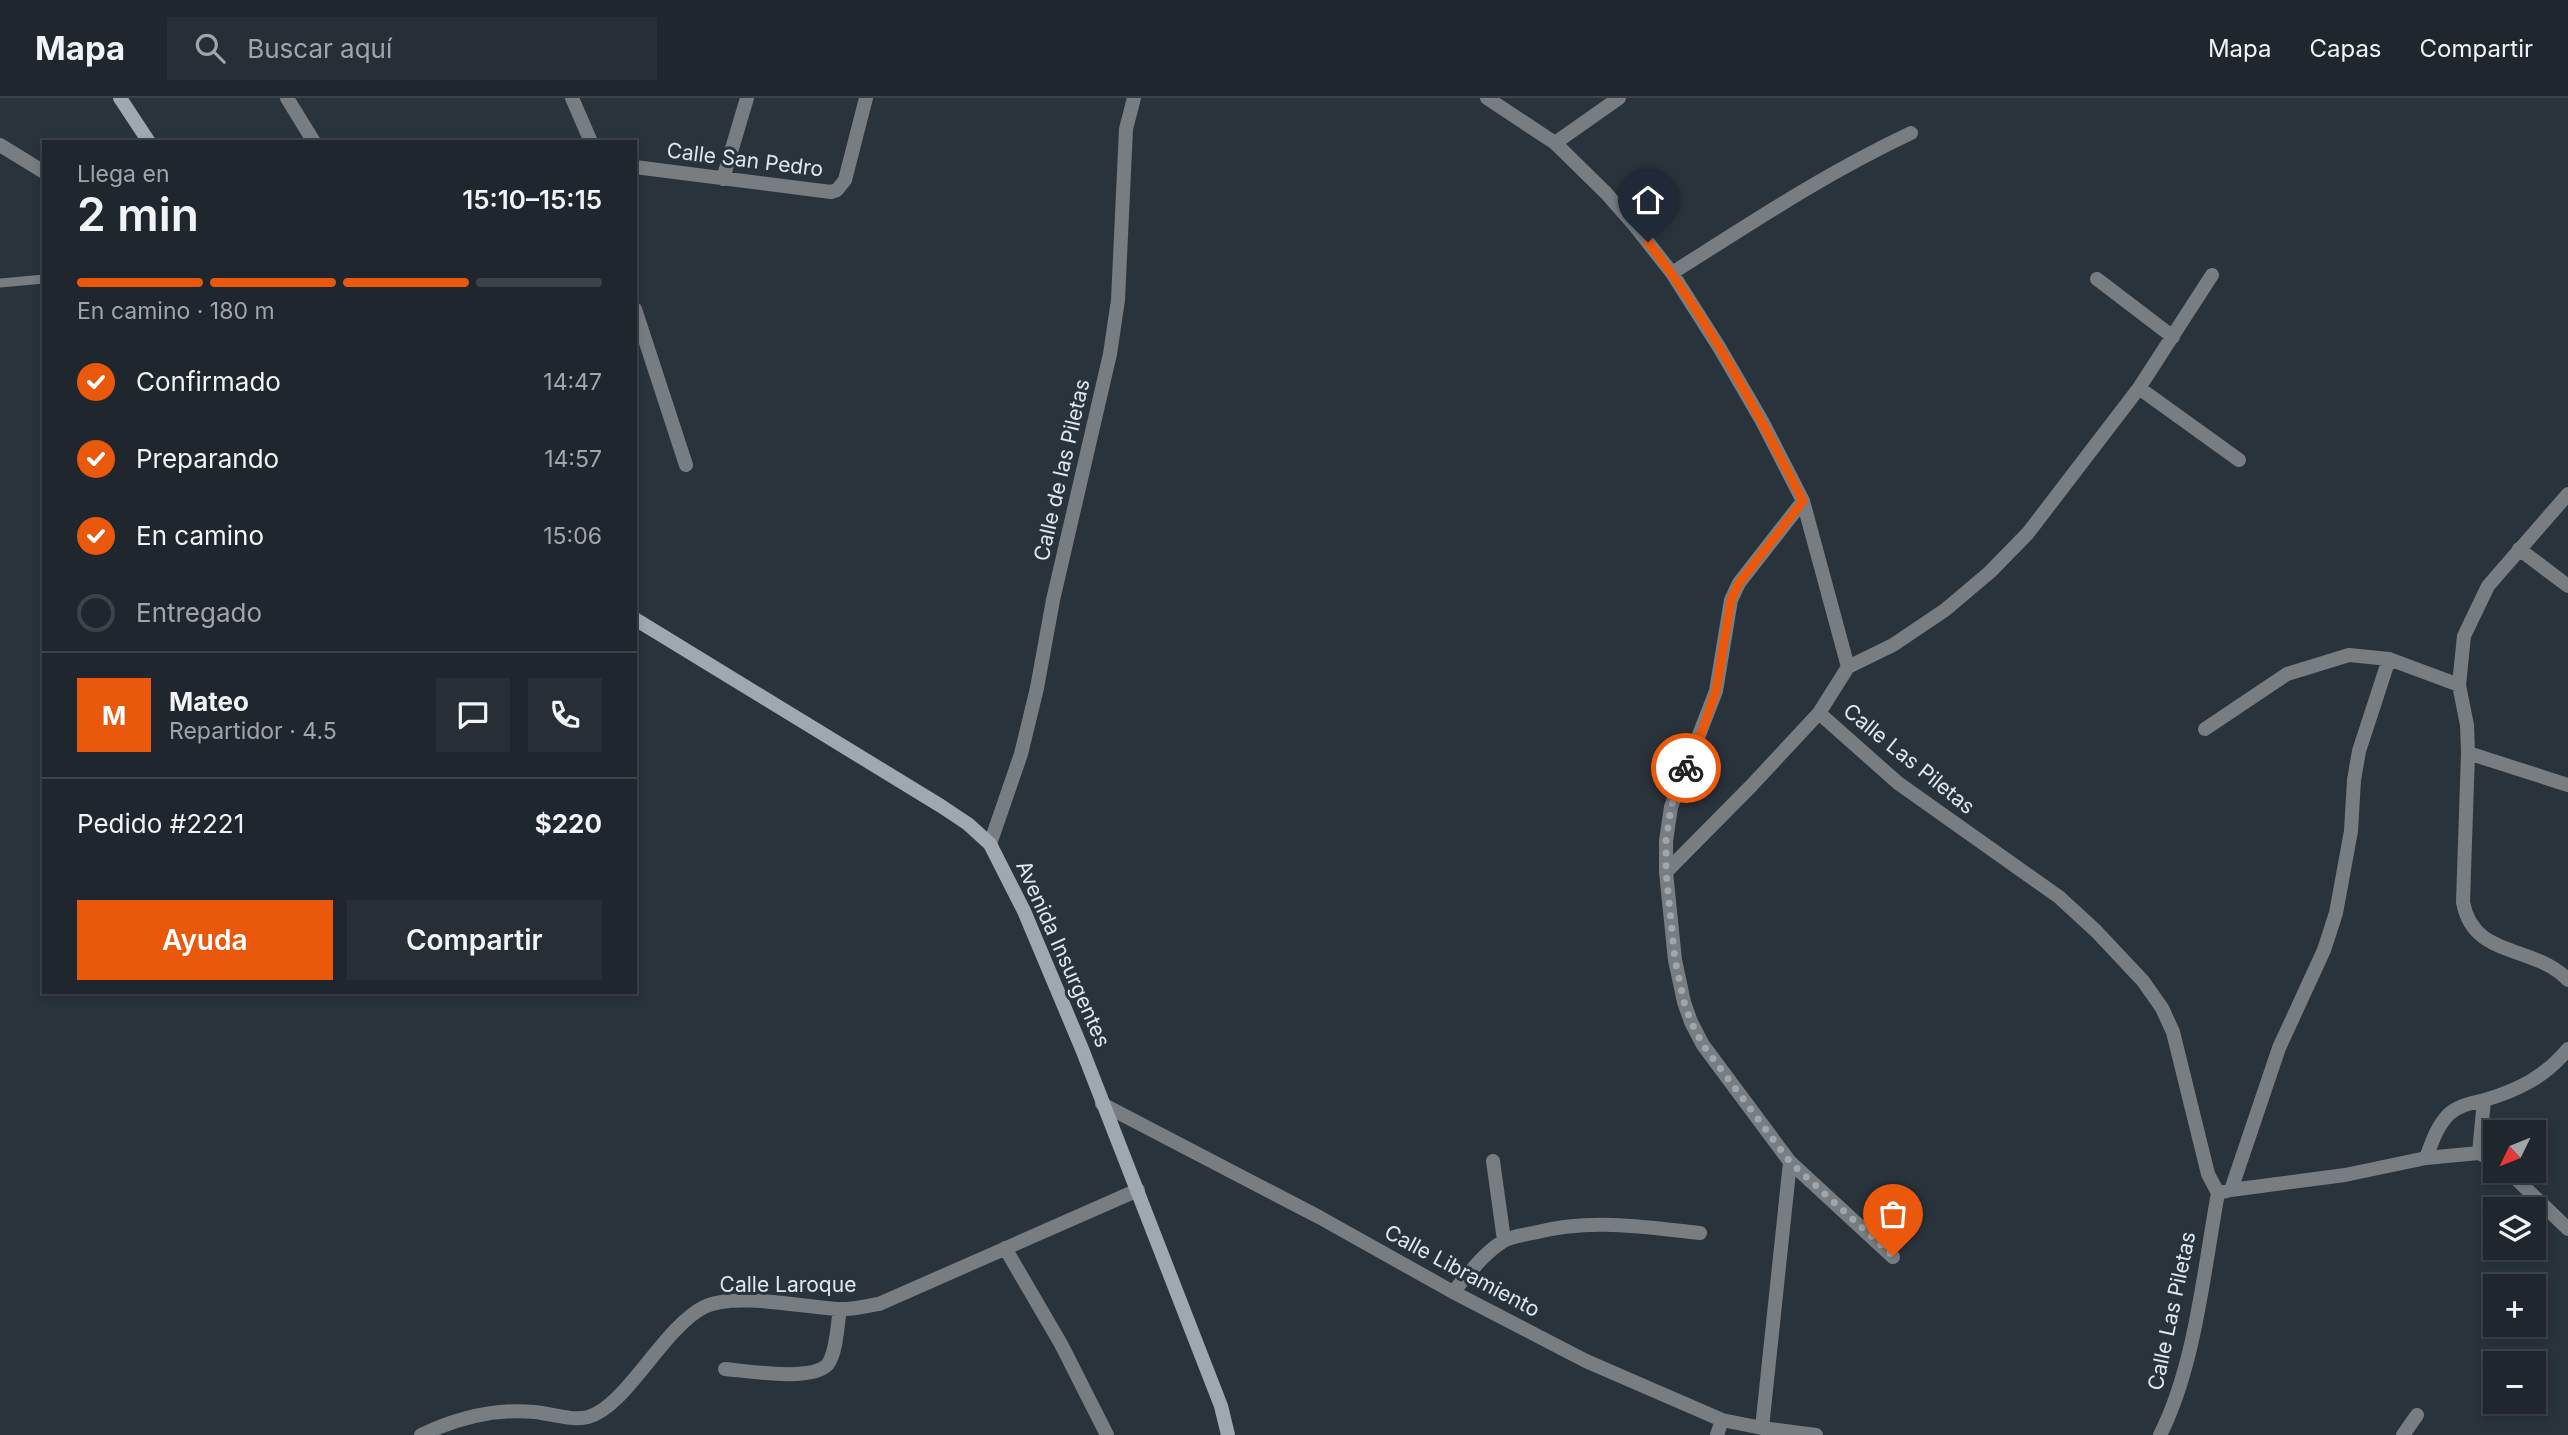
<!DOCTYPE html>
<html lang="es">
<meta charset="utf-8">
<style>
:root{--surface:#1f262d;--page:#272e35;--text:#f1f3f6;--muted:#a1a5aa;--line:#3c4349;--accent:#ea580c}
body{margin:0;font-family:Inter,sans-serif;background:var(--page);color:var(--text);height:100vh;display:flex;flex-direction:column;font-size:26px;white-space:nowrap}
*{box-sizing:border-box;margin:0}
p{font-size:23px;color:var(--muted)}
.icon{flex:none;width:38px;height:38px;fill:none;stroke:currentColor;stroke-width:2;stroke-linecap:round;stroke-linejoin:round}
.map{position:relative;flex:1;overflow:hidden}
.side{position:absolute;left:42px;top:42px;width:595px;height:854px;display:flex;flex-direction:column;background:var(--surface);border-radius:0px;box-shadow:0 4px 10px #0003,0 0 0 2px var(--line)}
.side>*{flex:none}
.needle{width:46px;rotate:227deg}
.controls{position:absolute;left:2483px;top:1022px;display:grid;gap:14px}
.controls a{display:grid;place-items:center;width:63px;height:63px;border-radius:0px;background:var(--surface);box-shadow:0 4px 10px #0003,0 0 0 2px var(--line);font-size:35px}
.pin{position:absolute;display:grid;place-items:center;width:60px;height:60px;color:#fff;margin:-72px -30px;border-radius:50% 50% 50% 0;rotate:-45deg;box-shadow:0 0 7px #0007}
.pin .icon{rotate:45deg}
.courier{position:absolute;display:grid;place-items:center;width:70px;height:70px;margin:-35px;border:5px solid #ea580c;border-radius:50%;background:#fff;color:#222;box-shadow:0 2px 9px #0007}
.overview em{font-style:normal;font-weight:600}
.overview div{display:flex;flex-direction:column-reverse}
.overview{display:flex;align-items:center;justify-content:space-between;height:119px;padding:0 35px}
h1{font-size:46px;font-weight:600;line-height:52px}
.bar{display:grid;grid-template-columns:repeat(4,1fr);gap:10px 7px;align-content:center;height:84px;padding:0 35px}
.bar i{height:9px;border-radius:5px;background:var(--line)}
.bar .current{background:var(--accent)}
.bar p{grid-column:span 4}
.line{display:flex;align-items:center;gap:18px;padding:0 35px;border-top:2px solid var(--line)}
.line div{flex:1}
.round{display:grid;place-items:center;flex:none;width:74px;height:74px;border-radius:0px;background:var(--page)}
ol{padding:0 35px;list-style:none}
li{display:flex;align-items:center;gap:21px;height:77px}
li p{margin-inline-start:auto}
li .icon{padding:7px;border-radius:50%;background:var(--accent);color:#fff;stroke-width:4}
li:last-child{color:var(--muted)}
li i{width:38px;height:38px;border:4px solid var(--line);border-radius:50%}
.primary-button{display:flex;gap:14px;margin-top:auto;padding:14px 35px}
.primary-button a{flex:1;height:80px;border-radius:0px;background:var(--accent);color:#fff;font-size:28px;font-weight:600;line-height:80px;text-align:center}
.primary-button a+a{background:var(--page);color:var(--text)}
header{display:flex;align-items:center;gap:42px;box-sizing:border-box;height:98px;padding:0 35px;background:var(--surface);border-bottom:2px solid var(--line)}
header strong{font-size:33px}
nav{display:flex;gap:38px;margin-inline-start:auto;font-size:24px}
.search{width:490px;height:63px;background:var(--page);display:flex;align-items:center;gap:18px;box-sizing:border-box;padding:0 24px;border-radius:0px;color:var(--muted);font-size:26px}
.map>svg:first-child{display:block}
.lines{fill:none;stroke-linecap:round;stroke-linejoin:round}
.lane{stroke:#787d82;stroke-width:9}
.street{stroke:#787d82;stroke-width:14}
.secondary{stroke:#9fa7af;stroke-width:14}
.done{stroke:#9fa7ae;stroke-width:7;stroke-dasharray:0 12.6}
.route{stroke:#ea580c;stroke-width:9}
.labels{text-anchor:middle;stroke-width:6;stroke-linejoin:round;paint-order:stroke}
.street-label{font-size:21px;fill:#dfe6ec;stroke:#29333c}
</style>
<header>
<strong>Mapa</strong>
<div class="search"><svg class="icon" aria-label="search" viewBox="0 0 24 24"><circle cx="10" cy="10" r="6"/><path d="M15 15l6 6"/></svg>Buscar aquí</div>
<nav><a>Mapa</a><a>Capas</a><a>Compartir</a></nav>
</header>
<div class="map">
<svg width="2568" height="1337" viewBox="0 0 2568 1337">
<rect width="100%" height="100%" fill="#29333c"/>
<g class="lines">
<path class="lane" d="M0,185L44,181"/>
<path class="street" d="M287,0L314,44
M572,0L591,44
M1487,0L1555,45L1606,95L1635,128L1672,175L1719,249L1762,323L1803,403L1848,569L1819,615L1898,685L2059,799L2096,833L2143,883L2162,910L2173,934L2208,1076L2218,1095C2204,1171 2195,1269 2160,1337
M1555,45L1619,0
M0,47L44,74
M635,69L831,94L837,92L845,82L866,0
M723,81L747,0
M1672,175C1751,125 1826,75 1911,35
M2097,181L2173,239
M635,211L686,367
M2139,290L2239,362
M2568,396L2488,488L2464,538L2459,587L2467,627L2468,655L2463,804C2473,861 2534,846 2568,882
M2519,451L2568,488
M1848,569L1893,547L1945,512L1990,474L2028,435L2139,290L2212,177
M2205,631L2287,576L2349,557L2389,561L2459,587
M2468,655L2568,687
M990,746L1021,656L1037,590L1053,502L1110,256L1118,202L1126,31L1134,0
M1666,774L1752,687L1819,615
M1102,1006L1319,1119L1453,1194L1586,1263L1722,1322L1762,1330L1816,1337
M2479,1055L2484,1002
M2426,1060C2432,1044 2437,1028 2449,1016C2459,1007 2472,1005 2485,1002C2518,992 2545,979 2568,951
M1493,1063L1504,1142
M1790,1064L1893,1159
M2508,1073L2568,1131
M2231,1092L2345,1077L2426,1060L2479,1055L2496,1064
M2218,1095L2231,1092L2279,950L2324,852L2336,815L2351,733L2354,682L2359,653L2389,561
M1005,1150L1061,1246L1107,1337
M1453,1194C1468,1177 1483,1156 1502,1144C1510,1138 1524,1137 1533,1135C1591,1120 1642,1129 1700,1135
M725,1271C748,1273 813,1284 828,1266C837,1253 837,1227 840,1212
M1762,1330L1790,1064L1703,947L1691,924L1684,904L1675,862L1666,774V743L1671,709L1716,593L1731,502L1739,485L1803,403
M421,1337C457,1320 495,1310 535,1314C552,1316 572,1323 588,1319C626,1309 663,1230 704,1209C735,1194 802,1209 837,1211C851,1212 865,1208 879,1206L1138,1092
M1717,1337L1722,1322
M2403,1337L2417,1317"/>
<path class="secondary" d="M120,0L149,44
M635,521L941,708L968,726L990,746L1024,813L1082,951L1221,1308L1228,1337"/>
</g>
<g class="lines">
<path class="done" d="M1686,670L1671,709L1666,743V774L1675,862L1684,904L1691,924L1703,947L1790,1064L1893,1158"/>
<path class="route" d="M1648,144C1710,224 1757,313 1803,403L1739,485L1731,502L1716,593L1701,636L1686,670"/>
</g>
<g class="labels">
<g class="street-label">
<text transform="translate(745 62) rotate(7)" y="7">Calle San Pedro</text>
<text transform="translate(1062 372) rotate(-77)" y="7">Calle de las Piletas</text>
<text transform="translate(1909 661) rotate(39)" y="7">Calle Las Piletas</text>
<text transform="translate(1063 856) rotate(66)" y="7">Avenida Insurgentes</text>
<text transform="translate(1462 1173) rotate(28)" y="7">Calle Libramiento</text>
<text x="788" y="1194">Calle Laroque</text>
<text transform="translate(2172 1213) rotate(-78)" y="7">Calle Las Piletas</text>
</g>
</g>
</svg>
<div class="controls">
<a><svg class="needle" viewBox="-14 -14 28 28"><path d="M0-13l5 13h-10z" fill="#e53935"/><path d="M0 13l5-13h-10z" fill="#a1a5aa"/></svg></a>
<a><svg class="icon" aria-label="layers" viewBox="0 0 24 24"><path d="M12 4l9 5-9 5-9-5zM3 14l9 5 9-5"/></svg></a>
<a>+</a>
<a>−</a>
</div>
<div class="pin" style="left:1893px;top:1158px;background:#ea580c"><svg class="icon" aria-label="bag" viewBox="0 0 24 24"><path d="M5 8h14l-1 12H6zM9 8a3 3 0 0 1 6 0"/></svg></div>
<div class="pin" style="left:1648px;top:144px;background:#1f2937"><svg class="icon" aria-label="home" viewBox="0 0 24 24"><path d="M3 11l9-7 9 7M6 9v11h12V9"/></svg></div>
<div class="courier" style="left:1686px;top:670px"><svg class="icon" aria-label="bike" viewBox="0 0 24 24"><circle cx="6" cy="16" r="4"/><circle cx="18" cy="16" r="4"/><path d="M6 16l4-8h5l3 8M10 8l3 8H6M13 5h3"/></svg></div>
<section class="side">
<div class="overview"><div><h1>2 min</h1><p>Llega en</p></div><em>15:10–15:15</em></div>
<div class="bar"><i class="current"></i><i class="current"></i><i class="current"></i><i></i><p>En camino · 180 m</p></div>
<ol>
<li><svg class="icon" aria-label="check" viewBox="0 0 24 24"><path d="M5 12l5 5 9-10"/></svg>Confirmado<p>14:47</p></li>
<li><svg class="icon" aria-label="check" viewBox="0 0 24 24"><path d="M5 12l5 5 9-10"/></svg>Preparando<p>14:57</p></li>
<li><svg class="icon" aria-label="check" viewBox="0 0 24 24"><path d="M5 12l5 5 9-10"/></svg>En camino<p>15:06</p></li>
<li><i></i>Entregado</li>
</ol>
<div class="line" style="height:126px"><b class="round" style="background:var(--accent);color:#fff">M</b><div><b>Mateo</b><p>Repartidor · 4.5</p></div><a class="round"><svg class="icon" aria-label="chat" viewBox="0 0 24 24"><path d="M4 5h16v11H9l-5 4z"/></svg></a><a class="round"><svg class="icon" aria-label="phone" viewBox="0 0 24 24"><path d="M5 4h4l2 5-3 2q2 4 5 5l2-3 5 2v4C11 20 4 13 5 4z"/></svg></a></div>
<div class="line" style="height:91px"><div>Pedido #2221</div><b>$220</b></div>
<div class="primary-button"><a>Ayuda</a><a>Compartir</a></div>
</section>
</div>
